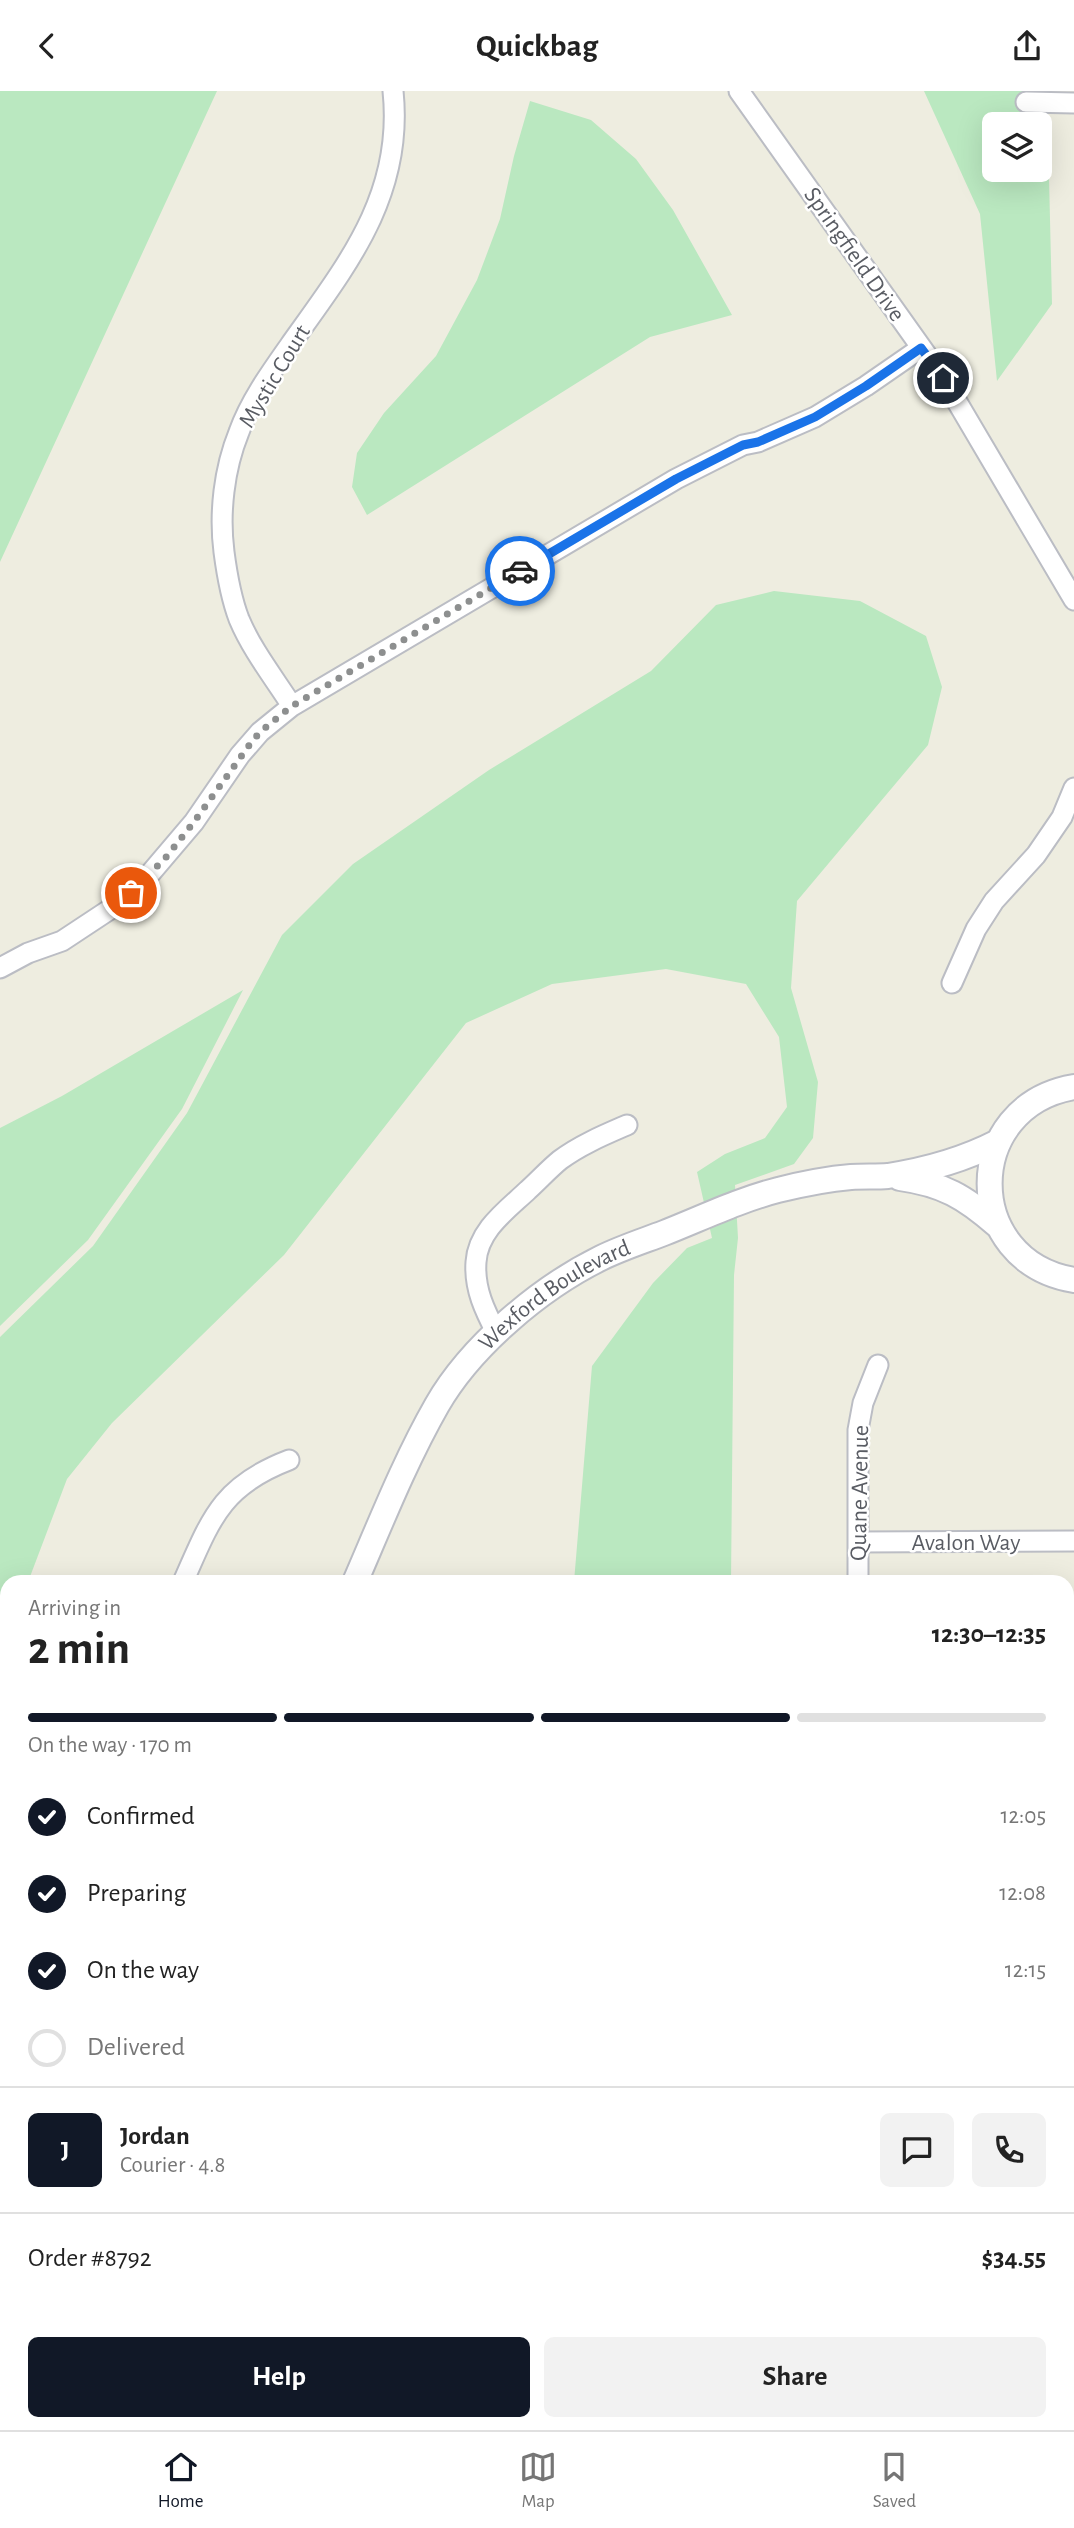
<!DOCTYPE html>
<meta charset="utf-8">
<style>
:root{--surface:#fff;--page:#f2f2f2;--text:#222;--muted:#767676;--line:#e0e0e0;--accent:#111827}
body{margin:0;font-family:"Alegreya Sans",sans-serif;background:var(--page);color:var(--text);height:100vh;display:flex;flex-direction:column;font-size:26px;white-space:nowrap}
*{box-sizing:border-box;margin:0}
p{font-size:23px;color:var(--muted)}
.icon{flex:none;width:38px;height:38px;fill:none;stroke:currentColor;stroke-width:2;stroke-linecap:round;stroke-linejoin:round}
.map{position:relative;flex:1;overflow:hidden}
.drawer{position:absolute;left:0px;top:1484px;width:1074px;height:856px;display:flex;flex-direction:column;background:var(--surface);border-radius:21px 21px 0 0;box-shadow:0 7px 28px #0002}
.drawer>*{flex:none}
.tools{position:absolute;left:982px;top:21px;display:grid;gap:14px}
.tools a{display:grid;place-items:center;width:70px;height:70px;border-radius:10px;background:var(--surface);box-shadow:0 7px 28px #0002;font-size:35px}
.pin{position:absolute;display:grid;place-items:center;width:60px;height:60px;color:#fff;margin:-30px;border:4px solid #fff;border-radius:50%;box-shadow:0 2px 7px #0007}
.courier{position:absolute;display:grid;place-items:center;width:70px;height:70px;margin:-35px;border:5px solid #1a73e8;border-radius:50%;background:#fff;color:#222;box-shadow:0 2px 9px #0007}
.summary em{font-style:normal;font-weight:700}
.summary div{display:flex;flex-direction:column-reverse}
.summary{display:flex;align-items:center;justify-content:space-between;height:119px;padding:0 28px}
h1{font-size:46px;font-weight:700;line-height:52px}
.bar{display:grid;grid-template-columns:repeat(4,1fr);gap:10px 7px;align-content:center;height:84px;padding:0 28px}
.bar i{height:9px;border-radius:5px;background:var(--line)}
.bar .selected{background:var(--accent)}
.bar p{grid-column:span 4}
.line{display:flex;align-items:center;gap:18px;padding:0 28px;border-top:2px solid var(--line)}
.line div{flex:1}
.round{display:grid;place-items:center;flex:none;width:74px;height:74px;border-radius:10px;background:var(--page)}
ol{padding:0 28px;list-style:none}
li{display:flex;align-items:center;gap:21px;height:77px}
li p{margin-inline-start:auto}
li .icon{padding:7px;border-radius:50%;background:var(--accent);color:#fff;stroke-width:4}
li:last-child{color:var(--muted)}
li i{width:38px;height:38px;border:4px solid var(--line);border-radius:50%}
.primary-button{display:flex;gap:14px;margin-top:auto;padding:14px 28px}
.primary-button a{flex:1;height:80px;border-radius:10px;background:var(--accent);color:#fff;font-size:28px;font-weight:700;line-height:80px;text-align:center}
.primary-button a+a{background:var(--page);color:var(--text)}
header{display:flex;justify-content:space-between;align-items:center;height:91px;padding:0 28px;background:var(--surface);font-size:32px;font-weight:700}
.menu{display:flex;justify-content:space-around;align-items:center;height:98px;border-top:2px solid var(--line);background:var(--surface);font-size:19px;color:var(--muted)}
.menu a{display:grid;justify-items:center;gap:4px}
.menu .selected{color:var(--accent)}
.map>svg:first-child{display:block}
.green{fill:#bae8c0;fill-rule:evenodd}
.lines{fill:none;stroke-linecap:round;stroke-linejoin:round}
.minor-casing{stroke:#bbbdc4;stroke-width:23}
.tertiary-casing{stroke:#bbbdc4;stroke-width:28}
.minor{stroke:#fff;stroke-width:19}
.tertiary{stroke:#fff;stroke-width:24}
.done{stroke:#8d8f8f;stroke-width:7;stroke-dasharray:0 12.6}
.route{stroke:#1a73e8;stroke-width:9}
.labels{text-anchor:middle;stroke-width:5;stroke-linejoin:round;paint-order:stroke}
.street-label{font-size:24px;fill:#595c63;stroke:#fff}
</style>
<header><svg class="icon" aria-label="back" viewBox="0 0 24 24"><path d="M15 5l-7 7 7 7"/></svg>Quickbag<svg class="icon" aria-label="share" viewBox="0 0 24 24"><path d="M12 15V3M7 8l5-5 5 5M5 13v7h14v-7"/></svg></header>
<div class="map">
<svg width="1074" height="2339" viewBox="0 0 1074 2339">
<rect width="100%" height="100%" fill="#eeede0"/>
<path class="green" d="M0,0H217L0,471Z
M924,0H1047L1052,213L997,290L980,123ZM994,33H1040V79H994Z
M530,10L591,29L636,68L673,119L732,224L650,246L367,424L352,396L357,362L384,322L436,265L477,189L500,128L514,65Z
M774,500L860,510L926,545L942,596L928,654L797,810L791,897L818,991L813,1047L794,1073L735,1094L738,1147L734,1184L731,1491H574L592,1275L653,1192L687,1157L712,1147L697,1081L725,1063L765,1047L787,1016L779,946L746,893L666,878L552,893L466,932L284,1164L112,1332L67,1388L28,1491H7V1546L0,1563V1246L93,1155L187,1022L282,844L353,773L489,679L651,580L716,514Z
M243,899L182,1018L88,1149L0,1235V1037L62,1005Z
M1068,1564H1074V1824H1068Z
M509,2333H730V2339H509Z"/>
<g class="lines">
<g class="minor-casing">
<path id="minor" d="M739,0L943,287L1074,509
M1026,11L1074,12
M292,615C274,587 252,559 239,528C231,507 227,484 224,461C219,422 224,378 239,341C250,310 271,281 290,254C347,174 404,104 393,0
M0,877L28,862L62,850L118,813L143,791L194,731L240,664L260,641L292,615L676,388L743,354L758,351L815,326L866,295L921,257
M952,892L976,838L994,810L1036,764L1062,726L1074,697
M497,1243C485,1220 474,1198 476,1171C478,1139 507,1119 528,1099C539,1089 549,1078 560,1069C580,1054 604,1044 627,1034
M858,1451L1074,1450
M183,1491C211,1428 221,1395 289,1369
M858,1491V1339L863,1312L878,1274
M0,1877L7,1869
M1068,1962H1074
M1068,2195H1074
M865,2333V2339"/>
</g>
<g class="tertiary-casing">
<g id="tertiary">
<path d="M1074,996C962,1015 961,1170 1074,1189"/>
<path d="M900,1087C943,1093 965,1106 997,1134"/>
<path id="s1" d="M355,1491C381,1431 405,1370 437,1314C471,1255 540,1197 601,1167C621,1157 643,1150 664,1142C702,1127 739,1109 778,1099C802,1093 827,1088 851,1086C863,1085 876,1086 888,1085C927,1079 963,1069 998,1051"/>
<path d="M0,2112L7,2107"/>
<path d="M0,2145L7,2140"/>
</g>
</g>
<use href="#minor" class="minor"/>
<use href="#tertiary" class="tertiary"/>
</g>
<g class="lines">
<path class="done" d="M131,802L167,765L194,731L250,653L260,641L292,615L520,480"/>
<path class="route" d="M520,480L676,388L743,354L758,351L815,326L866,295L921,257L943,287"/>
</g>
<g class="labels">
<g class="street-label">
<text transform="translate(855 163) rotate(55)" y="8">Springfield Drive</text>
<text transform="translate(274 285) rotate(-59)" y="8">Mystic Court</text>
<text dy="8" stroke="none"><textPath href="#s1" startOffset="359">Wexford Boulevard</textPath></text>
<text transform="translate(859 1402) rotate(-89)" y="8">Quane Avenue</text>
<text x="966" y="1459">Avalon Way</text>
</g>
</g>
</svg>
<div class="tools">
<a><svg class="icon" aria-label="layers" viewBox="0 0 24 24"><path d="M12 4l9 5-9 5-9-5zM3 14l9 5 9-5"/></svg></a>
</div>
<div class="pin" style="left:131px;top:802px;background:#ea580c"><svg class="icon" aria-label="bag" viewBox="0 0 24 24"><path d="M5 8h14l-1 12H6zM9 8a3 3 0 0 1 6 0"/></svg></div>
<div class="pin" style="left:943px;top:287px;background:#1f2937"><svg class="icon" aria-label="home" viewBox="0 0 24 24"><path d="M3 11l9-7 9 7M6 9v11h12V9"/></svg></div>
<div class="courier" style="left:520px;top:480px"><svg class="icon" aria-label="car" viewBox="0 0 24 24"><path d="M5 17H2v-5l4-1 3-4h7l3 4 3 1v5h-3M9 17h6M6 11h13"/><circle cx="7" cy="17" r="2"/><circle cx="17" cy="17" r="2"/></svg></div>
<section class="drawer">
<div class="summary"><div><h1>2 min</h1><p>Arriving in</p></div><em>12:30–12:35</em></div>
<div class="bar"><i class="selected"></i><i class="selected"></i><i class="selected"></i><i></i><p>On the way · 170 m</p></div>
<ol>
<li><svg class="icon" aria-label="check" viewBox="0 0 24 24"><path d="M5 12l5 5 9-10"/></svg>Confirmed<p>12:05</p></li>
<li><svg class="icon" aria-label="check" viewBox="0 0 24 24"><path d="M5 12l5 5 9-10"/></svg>Preparing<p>12:08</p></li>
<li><svg class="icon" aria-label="check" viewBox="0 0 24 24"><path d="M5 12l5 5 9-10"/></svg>On the way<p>12:15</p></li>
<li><i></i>Delivered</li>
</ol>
<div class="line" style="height:126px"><b class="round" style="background:var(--accent);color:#fff">J</b><div><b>Jordan</b><p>Courier · 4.8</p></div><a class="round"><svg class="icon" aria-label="chat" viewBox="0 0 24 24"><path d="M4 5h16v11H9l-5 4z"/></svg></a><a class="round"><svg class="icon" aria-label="phone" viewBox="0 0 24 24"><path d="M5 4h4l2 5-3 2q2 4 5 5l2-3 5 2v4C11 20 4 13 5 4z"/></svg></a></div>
<div class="line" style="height:91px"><div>Order #8792</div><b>$34.55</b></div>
<div class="primary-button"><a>Help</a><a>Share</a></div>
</section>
</div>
<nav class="menu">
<a class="selected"><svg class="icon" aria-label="home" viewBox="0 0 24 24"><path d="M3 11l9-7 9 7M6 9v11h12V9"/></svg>Home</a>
<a><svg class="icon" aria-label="map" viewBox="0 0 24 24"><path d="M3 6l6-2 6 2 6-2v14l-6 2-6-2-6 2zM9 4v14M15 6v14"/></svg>Map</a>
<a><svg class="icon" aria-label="saved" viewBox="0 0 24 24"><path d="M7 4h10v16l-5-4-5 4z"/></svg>Saved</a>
</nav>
